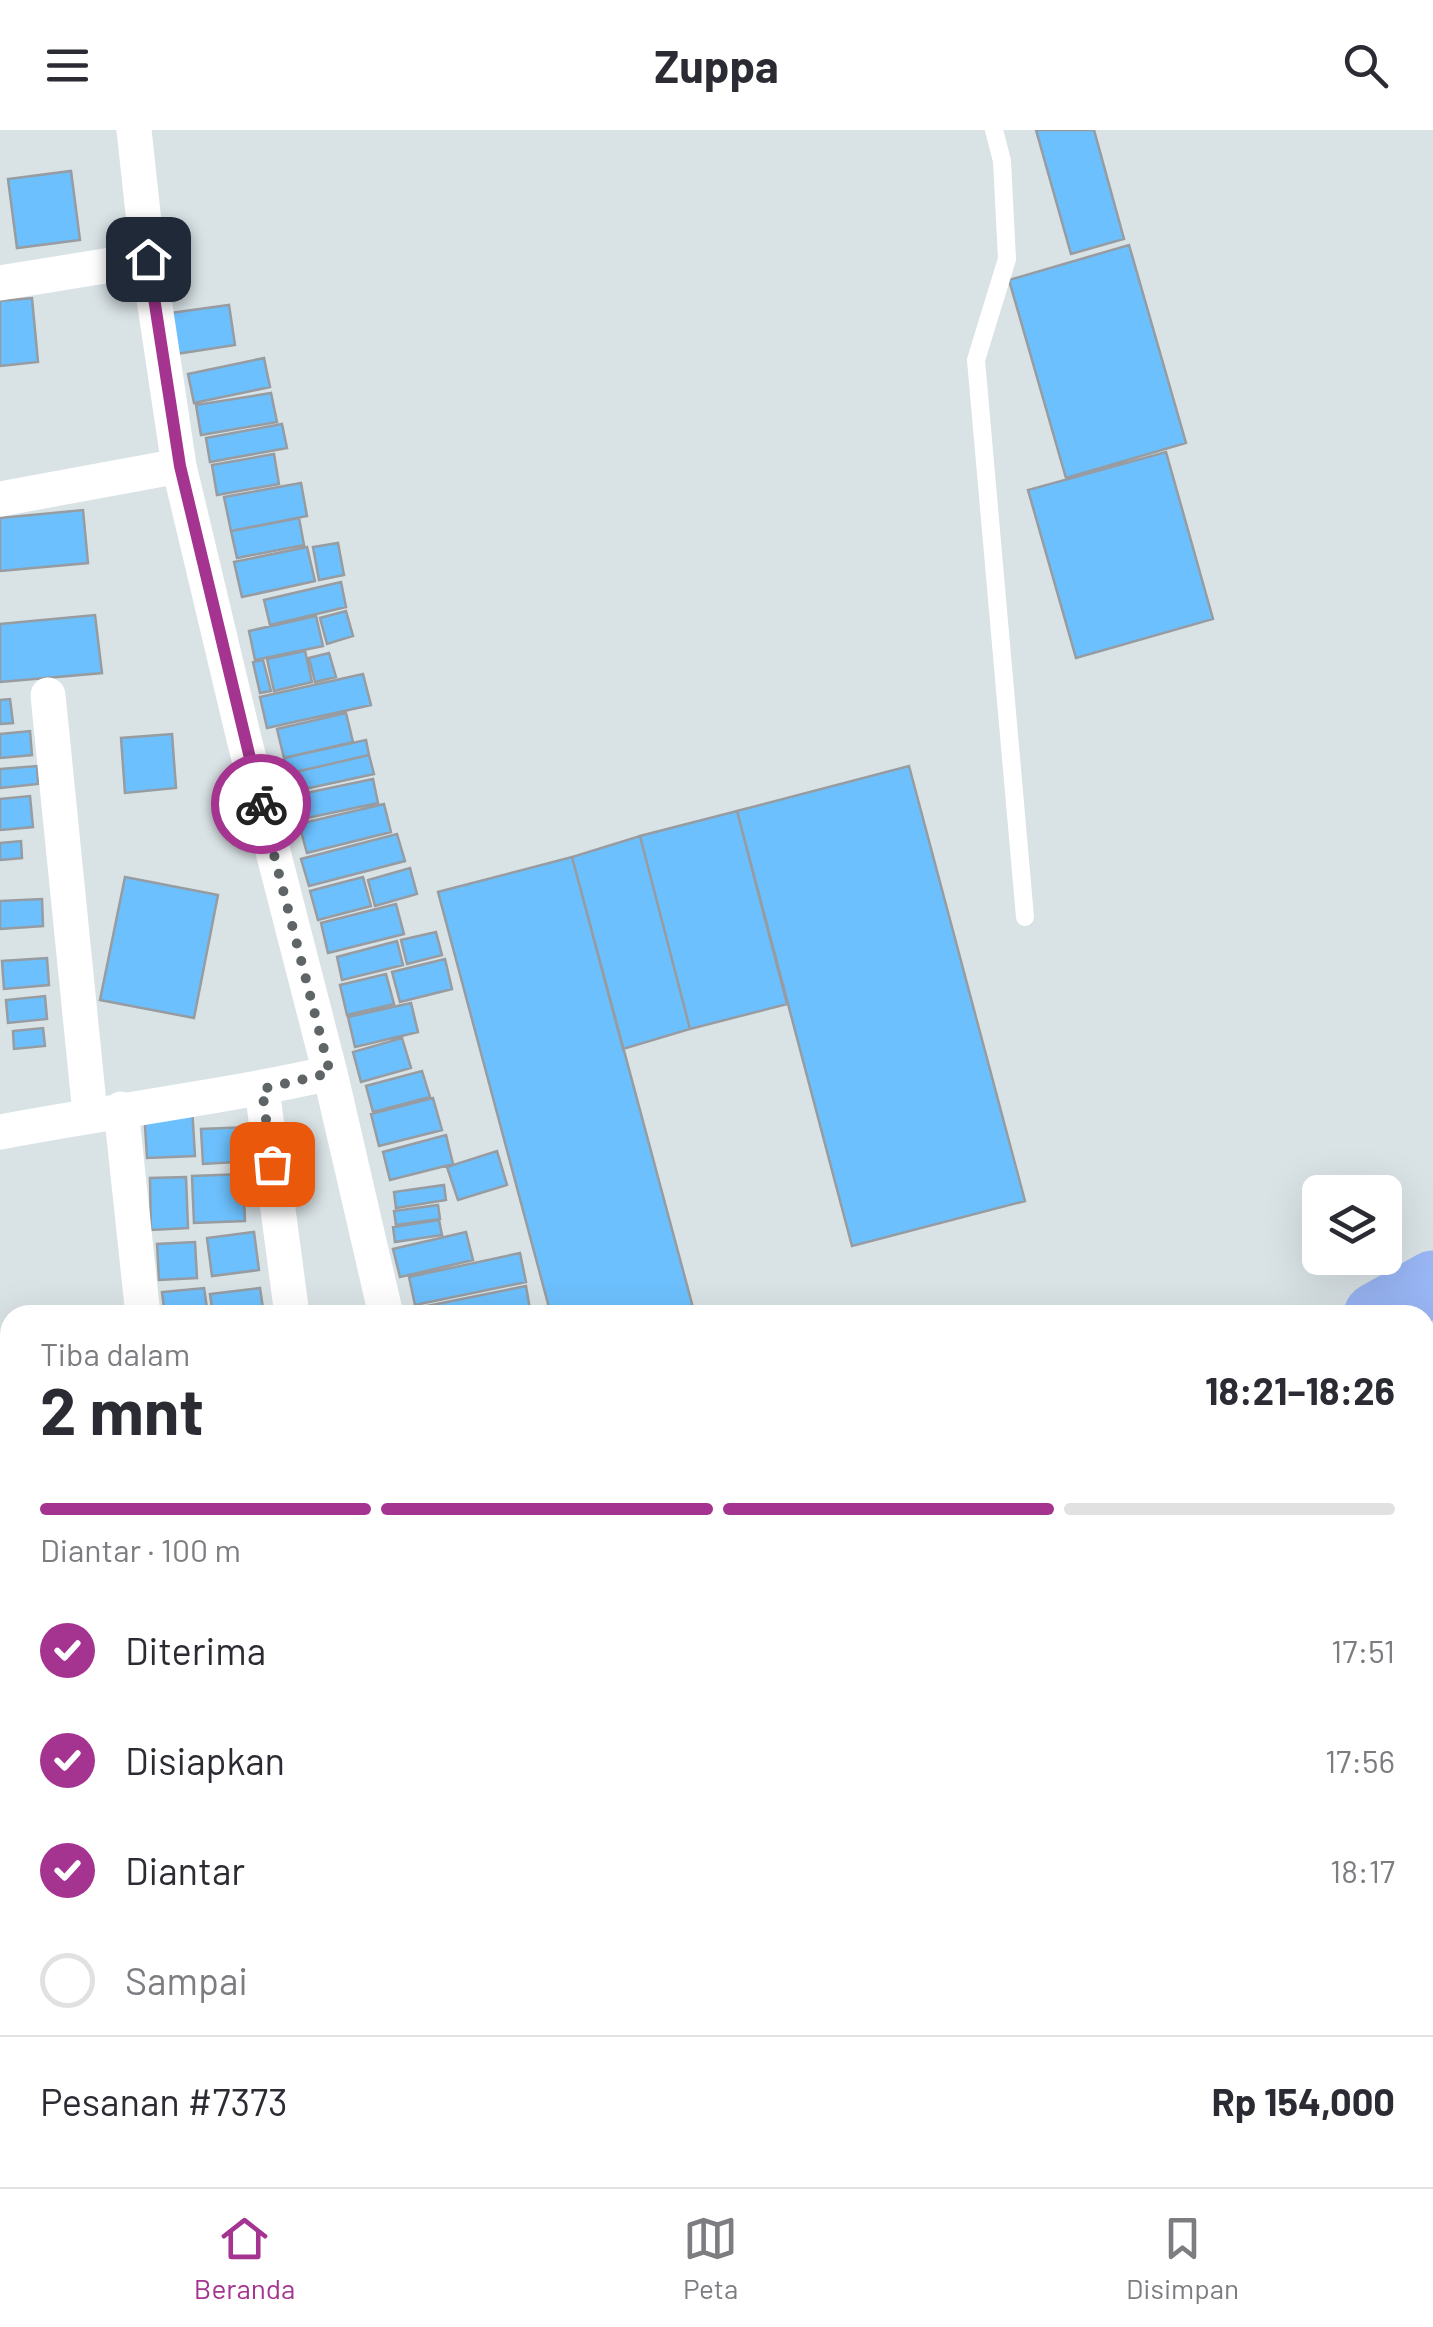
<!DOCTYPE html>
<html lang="id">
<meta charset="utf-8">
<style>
:root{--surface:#fff;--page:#f2f2f3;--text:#2b2b33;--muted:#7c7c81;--line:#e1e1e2;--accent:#a53490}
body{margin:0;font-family:Barlow,sans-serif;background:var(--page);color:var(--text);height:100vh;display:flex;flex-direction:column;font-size:38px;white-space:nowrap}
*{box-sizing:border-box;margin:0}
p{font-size:32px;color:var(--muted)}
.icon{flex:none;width:55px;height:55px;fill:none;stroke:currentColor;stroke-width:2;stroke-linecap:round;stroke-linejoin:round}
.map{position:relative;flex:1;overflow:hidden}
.sheet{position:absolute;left:0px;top:1175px;width:1435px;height:882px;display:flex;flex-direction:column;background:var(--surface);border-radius:30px 30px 0 0;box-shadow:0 10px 40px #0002}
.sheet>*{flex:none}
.fabs{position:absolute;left:1302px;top:1045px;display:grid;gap:20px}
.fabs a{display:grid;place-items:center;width:100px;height:100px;border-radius:15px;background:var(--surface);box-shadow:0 10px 40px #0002;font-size:50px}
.pin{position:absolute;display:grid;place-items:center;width:85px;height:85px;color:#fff;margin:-42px;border-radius:20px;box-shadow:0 5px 15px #0006}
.courier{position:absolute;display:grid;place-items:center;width:100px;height:100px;margin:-50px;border:8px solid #a53490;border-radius:50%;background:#fff;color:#222;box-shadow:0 2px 12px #0007}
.summary em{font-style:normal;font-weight:700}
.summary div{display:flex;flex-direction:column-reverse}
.summary{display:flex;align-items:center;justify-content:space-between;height:170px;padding:0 40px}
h1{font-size:65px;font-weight:700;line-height:75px}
.bar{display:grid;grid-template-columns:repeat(4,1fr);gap:15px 10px;align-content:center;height:120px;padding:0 40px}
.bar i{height:12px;border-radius:8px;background:var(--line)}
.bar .current{background:var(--accent)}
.bar p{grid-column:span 4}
.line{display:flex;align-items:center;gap:25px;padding:0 40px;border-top:2px solid var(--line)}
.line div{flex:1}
ol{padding:0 40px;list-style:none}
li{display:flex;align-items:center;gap:30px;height:110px}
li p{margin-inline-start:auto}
li .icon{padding:10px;border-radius:50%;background:var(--accent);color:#fff;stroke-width:4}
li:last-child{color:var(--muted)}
li i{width:55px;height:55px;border:5px solid var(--line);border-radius:50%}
header{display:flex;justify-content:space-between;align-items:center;height:130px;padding:0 40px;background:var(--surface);font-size:45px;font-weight:700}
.dock{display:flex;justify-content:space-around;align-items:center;height:140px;border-top:2px solid var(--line);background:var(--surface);font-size:28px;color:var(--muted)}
.dock a{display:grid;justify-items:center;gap:5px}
.dock .current{color:var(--accent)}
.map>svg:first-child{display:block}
.built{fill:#c5d5db}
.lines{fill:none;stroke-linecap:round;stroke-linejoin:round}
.river{stroke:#99b6f5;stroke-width:65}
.building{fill:#6cc0fd;stroke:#969ca1;stroke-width:2.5}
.lane{stroke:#fff;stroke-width:18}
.street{stroke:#fff;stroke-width:35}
.secondary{stroke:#fff;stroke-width:50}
.done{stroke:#5f6466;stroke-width:10;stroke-dasharray:0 18}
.route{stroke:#a53490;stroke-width:12}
</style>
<header><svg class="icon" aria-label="menu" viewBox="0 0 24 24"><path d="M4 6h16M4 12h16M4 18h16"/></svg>Zuppa<svg class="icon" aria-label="search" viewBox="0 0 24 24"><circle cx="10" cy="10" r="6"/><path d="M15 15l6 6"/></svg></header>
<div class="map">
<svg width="1433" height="2057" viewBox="0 0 1433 2057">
<rect width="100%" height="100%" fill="#d9e2e5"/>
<path class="built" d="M1425,2029H1433V2057H1217L1219,2048H1425Z
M312,2048H614L613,2057H294Z"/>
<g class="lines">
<path class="river" d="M1376,1185L1433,1153
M0,1955L10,1950"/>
</g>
<path class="building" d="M1036,0H1094L1124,109L1071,124Z
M71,41L80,110L17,118L8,49Z
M1129,115L1186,313L1066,348L1009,150Z
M32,168L38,232L0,236V171Z
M229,175L235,215L176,224L170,183Z
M264,228L270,257L194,273L188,244Z
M271,263L277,292L201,305L196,275Z
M282,294L287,318L210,332L206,308Z
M1166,322L1213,489L1076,528L1028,360Z
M274,324L279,354L217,365L212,335Z
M301,353L307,386L231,401L224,367Z
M83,380L88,433L0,441V388Z
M299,388L304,415L237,428L231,401Z
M338,413L344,445L319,450L313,417Z
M307,417L315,451L242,467L234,432Z
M341,452L346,477L270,495L264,470Z
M346,481L353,506L327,514L320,488Z
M95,485L102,543L0,552V494Z
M316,486L323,516L255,530L249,501Z
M305,521L312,552L274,561L267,529Z
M329,523L336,547L315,552L309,528Z
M263,530L271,561L260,563L253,532Z
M363,544L371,575L267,598L260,567Z
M10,569L13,593L0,594V570Z
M346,583L353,612L284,628L277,599Z
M30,601L32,625L0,628V604Z
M172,604L176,658L125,663L121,608Z
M366,610L369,625L287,644L284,628Z
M369,625L374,644L291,662L287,644Z
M37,636L38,654L0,658V639Z
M909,636L1025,1071L852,1116L737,681Z
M373,649L378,673L293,691L287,667Z
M30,666L33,697L0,700V669Z
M384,674L391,702L307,723L299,694Z
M737,681L787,874L690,899L640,706Z
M397,704L405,731L309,756L301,729Z
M640,706L690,899L623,919L572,727Z
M21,711L22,728L0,730V713Z
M572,727L695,1185H551L438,762Z
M410,738L417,764L375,776L368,750Z
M125,747L218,765L194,888L100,870Z
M363,747L371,776L318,790L310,761Z
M42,769L43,796L0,799V771Z
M396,774L404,804L328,823L321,793Z
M436,802L442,825L407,834L401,810Z
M397,811L403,835L342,850L337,827Z
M47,828L49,855L4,859L2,831Z
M445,829L452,859L400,872L392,842Z
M386,844L394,874L347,885L340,855Z
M45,866L47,889L8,893L6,870Z
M411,873L418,902L355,917L348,887Z
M43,898L45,916L14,919L13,901Z
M402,908L411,938L361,952L353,922Z
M422,941L430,967L373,982L366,956Z
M433,968L442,1000L379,1016L371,984Z
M192,977L195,1026L147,1028L144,980Z
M250,997L252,1031L203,1034L201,999Z
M446,1005L453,1034L390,1050L383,1022Z
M497,1021L507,1055L458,1070L447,1037Z
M243,1044L245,1091L194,1093L192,1046Z
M186,1047L188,1098L151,1100L150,1048Z
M444,1055L446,1070L396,1078L394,1062Z
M438,1075L440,1089L396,1095L394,1081Z
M439,1090L442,1105L395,1112L393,1097Z
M254,1102L259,1140L212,1146L207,1108Z
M466,1102L473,1130L400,1147L393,1119Z
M195,1112L197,1148L159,1150L157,1114Z
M520,1123L526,1152L415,1175L409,1147Z
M526,1156L531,1185H418L417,1178Z
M204,1158L208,1185H165L162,1162Z
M260,1158L264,1185H213L210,1164Z
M10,1506V1573L0,1527V1508Z"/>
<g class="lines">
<path class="lane" d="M994,0L1002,31L1007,129L976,230L1025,787
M663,2048L713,2057
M446,2057V2048"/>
<path class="street" d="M134,0L148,129L179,336L244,609L330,943L386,1185
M0,153L148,129
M0,369L179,336
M48,565L90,984
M262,959L292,1185
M121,979L143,1185
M0,1002C110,981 221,968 330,943
M0,1229L10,1330
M0,1503L10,1501"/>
<path class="secondary" d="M1425,1393L1433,1389
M244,2057L260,2048"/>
</g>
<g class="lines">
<path class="done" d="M261,674L330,943L262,959L272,1034"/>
<path class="route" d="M148,129L180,336L261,674"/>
</g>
</svg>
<div class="fabs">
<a><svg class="icon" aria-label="layers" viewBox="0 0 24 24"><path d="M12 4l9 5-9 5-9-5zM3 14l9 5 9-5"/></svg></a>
</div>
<div class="pin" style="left:272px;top:1034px;background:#ea580c"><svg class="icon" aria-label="bag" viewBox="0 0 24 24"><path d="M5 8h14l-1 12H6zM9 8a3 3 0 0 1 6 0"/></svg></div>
<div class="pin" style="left:148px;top:129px;background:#1f2937"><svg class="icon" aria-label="home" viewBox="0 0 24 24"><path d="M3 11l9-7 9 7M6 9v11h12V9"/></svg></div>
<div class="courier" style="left:261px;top:674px"><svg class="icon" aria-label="bike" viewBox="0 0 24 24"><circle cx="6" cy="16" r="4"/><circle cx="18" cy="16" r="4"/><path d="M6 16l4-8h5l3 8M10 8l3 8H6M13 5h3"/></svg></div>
<section class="sheet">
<div class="summary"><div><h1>2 mnt</h1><p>Tiba dalam</p></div><em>18:21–18:26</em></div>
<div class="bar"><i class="current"></i><i class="current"></i><i class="current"></i><i></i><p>Diantar · 100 m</p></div>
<ol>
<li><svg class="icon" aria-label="check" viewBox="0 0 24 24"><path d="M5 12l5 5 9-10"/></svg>Diterima<p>17:51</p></li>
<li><svg class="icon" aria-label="check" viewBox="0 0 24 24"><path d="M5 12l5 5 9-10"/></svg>Disiapkan<p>17:56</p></li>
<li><svg class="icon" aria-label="check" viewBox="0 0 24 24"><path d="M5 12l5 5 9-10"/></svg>Diantar<p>18:17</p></li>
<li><i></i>Sampai</li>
</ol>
<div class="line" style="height:130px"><div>Pesanan #7373</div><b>Rp 154,000</b></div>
</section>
</div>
<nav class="dock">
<a class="current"><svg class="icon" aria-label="home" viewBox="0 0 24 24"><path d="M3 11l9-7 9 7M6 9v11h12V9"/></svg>Beranda</a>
<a><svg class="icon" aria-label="map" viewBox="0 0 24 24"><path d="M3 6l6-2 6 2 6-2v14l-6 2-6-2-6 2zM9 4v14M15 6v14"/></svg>Peta</a>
<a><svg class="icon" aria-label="saved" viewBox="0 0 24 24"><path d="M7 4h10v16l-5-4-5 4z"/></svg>Disimpan</a>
</nav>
